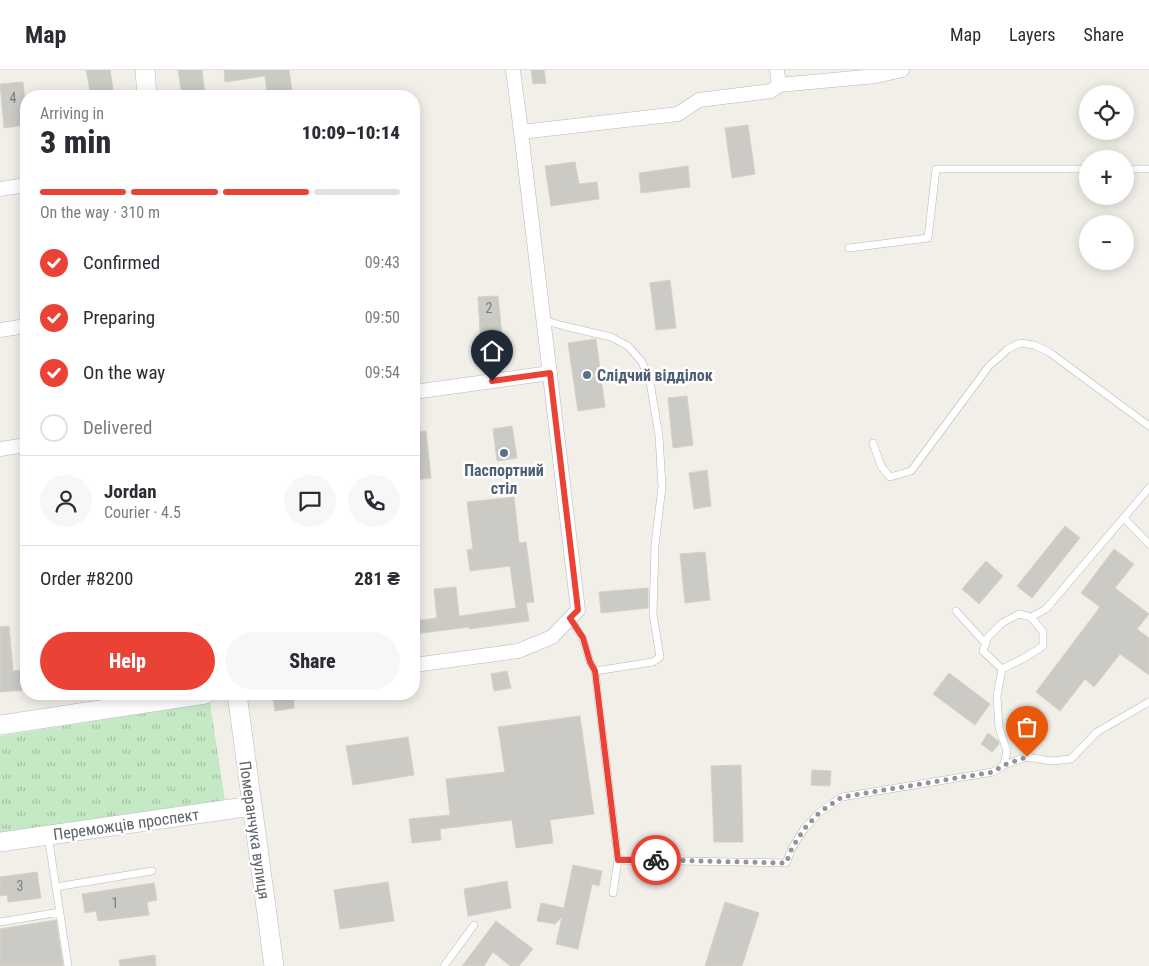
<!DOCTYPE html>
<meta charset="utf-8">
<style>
:root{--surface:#fff;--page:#f7f7f7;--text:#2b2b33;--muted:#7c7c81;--line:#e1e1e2;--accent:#ea4335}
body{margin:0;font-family:"Roboto Condensed",sans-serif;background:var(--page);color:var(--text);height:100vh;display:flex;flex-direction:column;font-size:19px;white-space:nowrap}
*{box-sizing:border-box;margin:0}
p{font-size:16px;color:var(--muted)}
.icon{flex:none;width:28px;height:28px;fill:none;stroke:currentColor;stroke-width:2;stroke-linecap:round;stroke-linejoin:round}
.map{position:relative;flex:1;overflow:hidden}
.details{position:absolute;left:20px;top:20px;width:400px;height:610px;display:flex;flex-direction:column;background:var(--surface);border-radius:20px;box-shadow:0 2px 12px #0003}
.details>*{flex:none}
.tools{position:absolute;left:1079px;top:15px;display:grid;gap:10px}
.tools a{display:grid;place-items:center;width:55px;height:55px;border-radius:50%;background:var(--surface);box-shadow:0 2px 12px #0003;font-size:25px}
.pin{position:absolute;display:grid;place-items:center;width:42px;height:42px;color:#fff;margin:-51px -21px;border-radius:50% 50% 50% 0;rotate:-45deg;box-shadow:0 0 5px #0007}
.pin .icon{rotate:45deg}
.courier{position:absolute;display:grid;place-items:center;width:50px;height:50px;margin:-25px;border:4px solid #ea4335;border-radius:50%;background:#fff;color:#222;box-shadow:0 1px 6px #0007}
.overview em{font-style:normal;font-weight:800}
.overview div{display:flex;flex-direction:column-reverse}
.overview{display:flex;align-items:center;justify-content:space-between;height:85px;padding:0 20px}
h1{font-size:32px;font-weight:800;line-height:38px}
.bar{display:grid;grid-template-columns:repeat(4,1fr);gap:8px 5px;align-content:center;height:60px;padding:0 20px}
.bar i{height:6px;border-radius:4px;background:var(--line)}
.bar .on{background:var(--accent)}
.bar p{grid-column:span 4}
.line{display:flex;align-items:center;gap:12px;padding:0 20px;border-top:1px solid var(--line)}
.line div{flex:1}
.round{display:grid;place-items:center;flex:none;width:52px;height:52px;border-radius:26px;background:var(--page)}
ol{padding:0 20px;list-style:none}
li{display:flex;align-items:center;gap:15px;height:55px}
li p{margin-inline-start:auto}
li .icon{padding:5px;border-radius:50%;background:var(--accent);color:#fff;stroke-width:4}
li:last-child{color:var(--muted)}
li i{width:28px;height:28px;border:2px solid var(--line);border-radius:50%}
.action{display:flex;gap:10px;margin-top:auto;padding:10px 20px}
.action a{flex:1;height:58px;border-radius:30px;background:var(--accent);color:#fff;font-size:20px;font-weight:800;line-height:58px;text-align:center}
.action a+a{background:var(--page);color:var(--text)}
header{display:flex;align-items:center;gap:30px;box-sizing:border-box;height:70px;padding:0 25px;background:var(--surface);border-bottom:1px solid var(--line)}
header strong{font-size:24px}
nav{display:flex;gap:28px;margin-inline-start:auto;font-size:18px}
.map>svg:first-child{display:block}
.park{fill:url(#park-tufts)}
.building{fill:#cccac5;stroke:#d6d1c6}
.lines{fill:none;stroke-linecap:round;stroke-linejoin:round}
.lane-casing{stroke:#b5b8bc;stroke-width:8}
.street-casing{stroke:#b5b8bc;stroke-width:15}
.secondary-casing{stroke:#b6babf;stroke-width:20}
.lane{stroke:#fff;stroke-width:7}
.street{stroke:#fff;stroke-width:14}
.secondary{stroke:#fff;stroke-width:19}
.done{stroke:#929495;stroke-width:5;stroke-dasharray:0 9}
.route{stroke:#ea4335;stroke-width:6}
.service-dot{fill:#5c6f8a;stroke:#fff;stroke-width:2}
.labels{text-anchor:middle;stroke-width:5;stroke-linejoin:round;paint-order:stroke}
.number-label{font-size:14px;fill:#7a7d7f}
.service-label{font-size:16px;font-weight:bold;fill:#4e5e75;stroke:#fff;text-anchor:start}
.street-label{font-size:16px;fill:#5f6368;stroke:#fff}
</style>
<header>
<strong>Map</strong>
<nav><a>Map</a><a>Layers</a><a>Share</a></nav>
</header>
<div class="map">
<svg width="1149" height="896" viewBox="0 0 1149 896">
<defs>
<pattern id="park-tufts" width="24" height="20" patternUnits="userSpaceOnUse" patternTransform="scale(1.25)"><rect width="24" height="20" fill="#c5e8c5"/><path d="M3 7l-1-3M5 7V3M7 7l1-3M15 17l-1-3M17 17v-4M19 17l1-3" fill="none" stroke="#a3c0a4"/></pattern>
</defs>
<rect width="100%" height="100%" fill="#f1efe8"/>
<path class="park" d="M210,633L225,731L0,766V666Z"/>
<path class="building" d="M86,0H110L114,26H91Z
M178,0H202L205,26H182Z
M224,0H289L292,20L267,24L265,6L225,12Z
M531,0H544L546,13L533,14Z
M23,12L26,44V55L4,58L0,14Z
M748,55L755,104L732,108L725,58Z
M575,92L579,114L597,112L599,129L551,136L545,96Z
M688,96L690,117L641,123L639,103Z
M670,210L676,258L656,260L650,213Z
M498,226L503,276L481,278L478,227Z
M596,269L605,337L578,341L568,273Z
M687,326L693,375L673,378L668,328Z
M512,356L517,388L497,391L493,359Z
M426,361L431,408L414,410V362Z
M707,400L711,436L694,439L689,403Z
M514,427L519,473L526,472L534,532L526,533L529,551L469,559V557L414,564V551L437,548L434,519L456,517L459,546L516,538L510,496L470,501L467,480L473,479L467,432Z
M1065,456L1080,468L1032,528L1017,516Z
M1114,479L1134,494L1115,518L1149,544L1137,559L1149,568V605L1120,584L1094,617L1085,609L1060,641L1036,622L1100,537L1081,523Z
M705,482L710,530L685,533L680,484Z
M986,491L1003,506L979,534L962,519Z
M648,518V538L601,543L599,522Z
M9,556L13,601L26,600V620L0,622V557Z
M507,601L511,618L494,621L491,604Z
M949,603L990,634L975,655L933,624Z
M293,625L294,638L275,641L273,628Z
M580,646L594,744L550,750L553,773L516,778L512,750L440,759L441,770L412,773L409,749L450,745L446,709L505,702L498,657Z
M988,663L998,671L999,674L992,682L981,674Z
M408,667L414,705L353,715L346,676Z
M741,695L743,772H714L711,696Z
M812,700L831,701L830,716L811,715Z
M573,795L602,801L599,816L592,814L578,879L556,874L562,847L555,854L537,851L541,833L564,838Z
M37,802L41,828L8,832L7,825L0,826V807Z
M507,811L511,838L468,846L464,819Z
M388,812L394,851L340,859L334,820Z
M154,813L157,830L147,832L149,845L98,851L96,841L85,843L82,824Z
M725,832L759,843L742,896H705Z
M56,850L63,896H0V859Z
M496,851L533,879L519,896H510L493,882L484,896H462Z
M155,885L156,896H120L119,890Z"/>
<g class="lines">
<g class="lane-casing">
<path id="lane" d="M1125,99H1149
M849,178L928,168L936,99H1088
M543,250L564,256L611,267L628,276L642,292L650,312L659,366L662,417L655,475L653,544L660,587L653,592L595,601L590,592L583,569L570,548
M873,373L881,396L890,407L911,401L989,296L1008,279L1020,273L1034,275L1049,282L1149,356
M1124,448L1149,474
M956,541L986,574
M1031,547L1046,539L1149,418
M595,601L618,790L613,823
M1004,695L1027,687L1051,691L1071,689L1097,662L1149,632
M48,765L68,896
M618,790L786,793L792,778L804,759L820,742L842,727L993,702L1004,695L1007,681L999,658L997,626L1002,599L1026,587L1043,576V562L1031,547L1019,544L1002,553L988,567L983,581L1002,599
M56,817L152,801
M0,852L60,842
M444,896L474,855"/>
</g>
<g class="street-casing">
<path id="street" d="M779,15L876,6L902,0
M521,62L678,44L699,30L771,21L779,15L777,0
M0,119L26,115
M0,260L26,256
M414,322L550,303
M0,379L26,375
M414,595L518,581L552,567L578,540L521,62L513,0"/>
</g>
<g class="secondary-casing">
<path id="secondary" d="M145,0L147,26
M237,624L274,896
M0,655L205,624
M0,772L252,736"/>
</g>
<use href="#lane" class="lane"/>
<use href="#street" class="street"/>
<use href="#secondary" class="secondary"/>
</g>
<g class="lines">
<path class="done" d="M656,790L786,793L792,778L804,759L820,742L842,727L993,702L1004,695L1027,687"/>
<path class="route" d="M492,311L550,303L578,540L570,548L583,568L590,592L595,601L618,790H656"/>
</g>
<g class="service-dot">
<circle cx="587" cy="305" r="5"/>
<circle cx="504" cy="383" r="5"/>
</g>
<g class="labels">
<g class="number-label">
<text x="13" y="33">4</text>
<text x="489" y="243">2</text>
<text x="20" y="821">3</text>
<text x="115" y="838">1</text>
</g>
<g class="service-label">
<text x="597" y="311">Слідчий відділок</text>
<text x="504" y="406" text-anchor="middle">Паспортний<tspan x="504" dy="18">стіл</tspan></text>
</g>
<g class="street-label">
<text transform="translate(126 754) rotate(-8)" y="6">Переможців проспект</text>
<text transform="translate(255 760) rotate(82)" y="6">Померанчука вулиця</text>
</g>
</g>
</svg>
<div class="tools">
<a><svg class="icon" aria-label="locate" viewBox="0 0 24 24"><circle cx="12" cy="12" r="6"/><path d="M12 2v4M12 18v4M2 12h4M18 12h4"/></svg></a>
<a>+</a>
<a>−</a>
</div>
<div class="pin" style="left:1027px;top:687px;background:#ea580c"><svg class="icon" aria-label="bag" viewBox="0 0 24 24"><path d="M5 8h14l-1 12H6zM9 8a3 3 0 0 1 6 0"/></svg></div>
<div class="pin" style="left:492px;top:311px;background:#1f2937"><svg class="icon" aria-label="home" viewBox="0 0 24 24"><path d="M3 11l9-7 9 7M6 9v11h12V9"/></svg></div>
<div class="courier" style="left:656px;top:790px"><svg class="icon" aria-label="bike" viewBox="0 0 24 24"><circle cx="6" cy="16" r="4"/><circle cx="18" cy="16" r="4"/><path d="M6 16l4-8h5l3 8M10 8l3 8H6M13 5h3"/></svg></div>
<section class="details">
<div class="overview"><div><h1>3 min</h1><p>Arriving in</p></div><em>10:09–10:14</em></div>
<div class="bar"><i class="on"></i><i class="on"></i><i class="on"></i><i></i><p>On the way · 310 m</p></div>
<ol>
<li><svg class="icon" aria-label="check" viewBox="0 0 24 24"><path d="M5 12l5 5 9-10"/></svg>Confirmed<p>09:43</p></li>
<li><svg class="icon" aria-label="check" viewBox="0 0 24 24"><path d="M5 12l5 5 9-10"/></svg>Preparing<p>09:50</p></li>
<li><svg class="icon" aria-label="check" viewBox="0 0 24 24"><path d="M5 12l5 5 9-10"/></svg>On the way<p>09:54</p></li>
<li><i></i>Delivered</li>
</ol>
<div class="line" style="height:90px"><a class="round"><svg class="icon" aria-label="person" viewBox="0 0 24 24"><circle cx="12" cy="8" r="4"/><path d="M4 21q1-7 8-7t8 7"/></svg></a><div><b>Jordan</b><p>Courier · 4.5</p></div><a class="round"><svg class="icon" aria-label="chat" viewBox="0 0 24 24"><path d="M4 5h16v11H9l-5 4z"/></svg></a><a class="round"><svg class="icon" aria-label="phone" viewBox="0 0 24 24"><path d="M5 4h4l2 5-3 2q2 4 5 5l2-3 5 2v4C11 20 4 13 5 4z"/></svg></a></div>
<div class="line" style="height:65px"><div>Order #8200</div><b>281 ₴</b></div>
<div class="action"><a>Help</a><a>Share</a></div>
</section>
</div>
